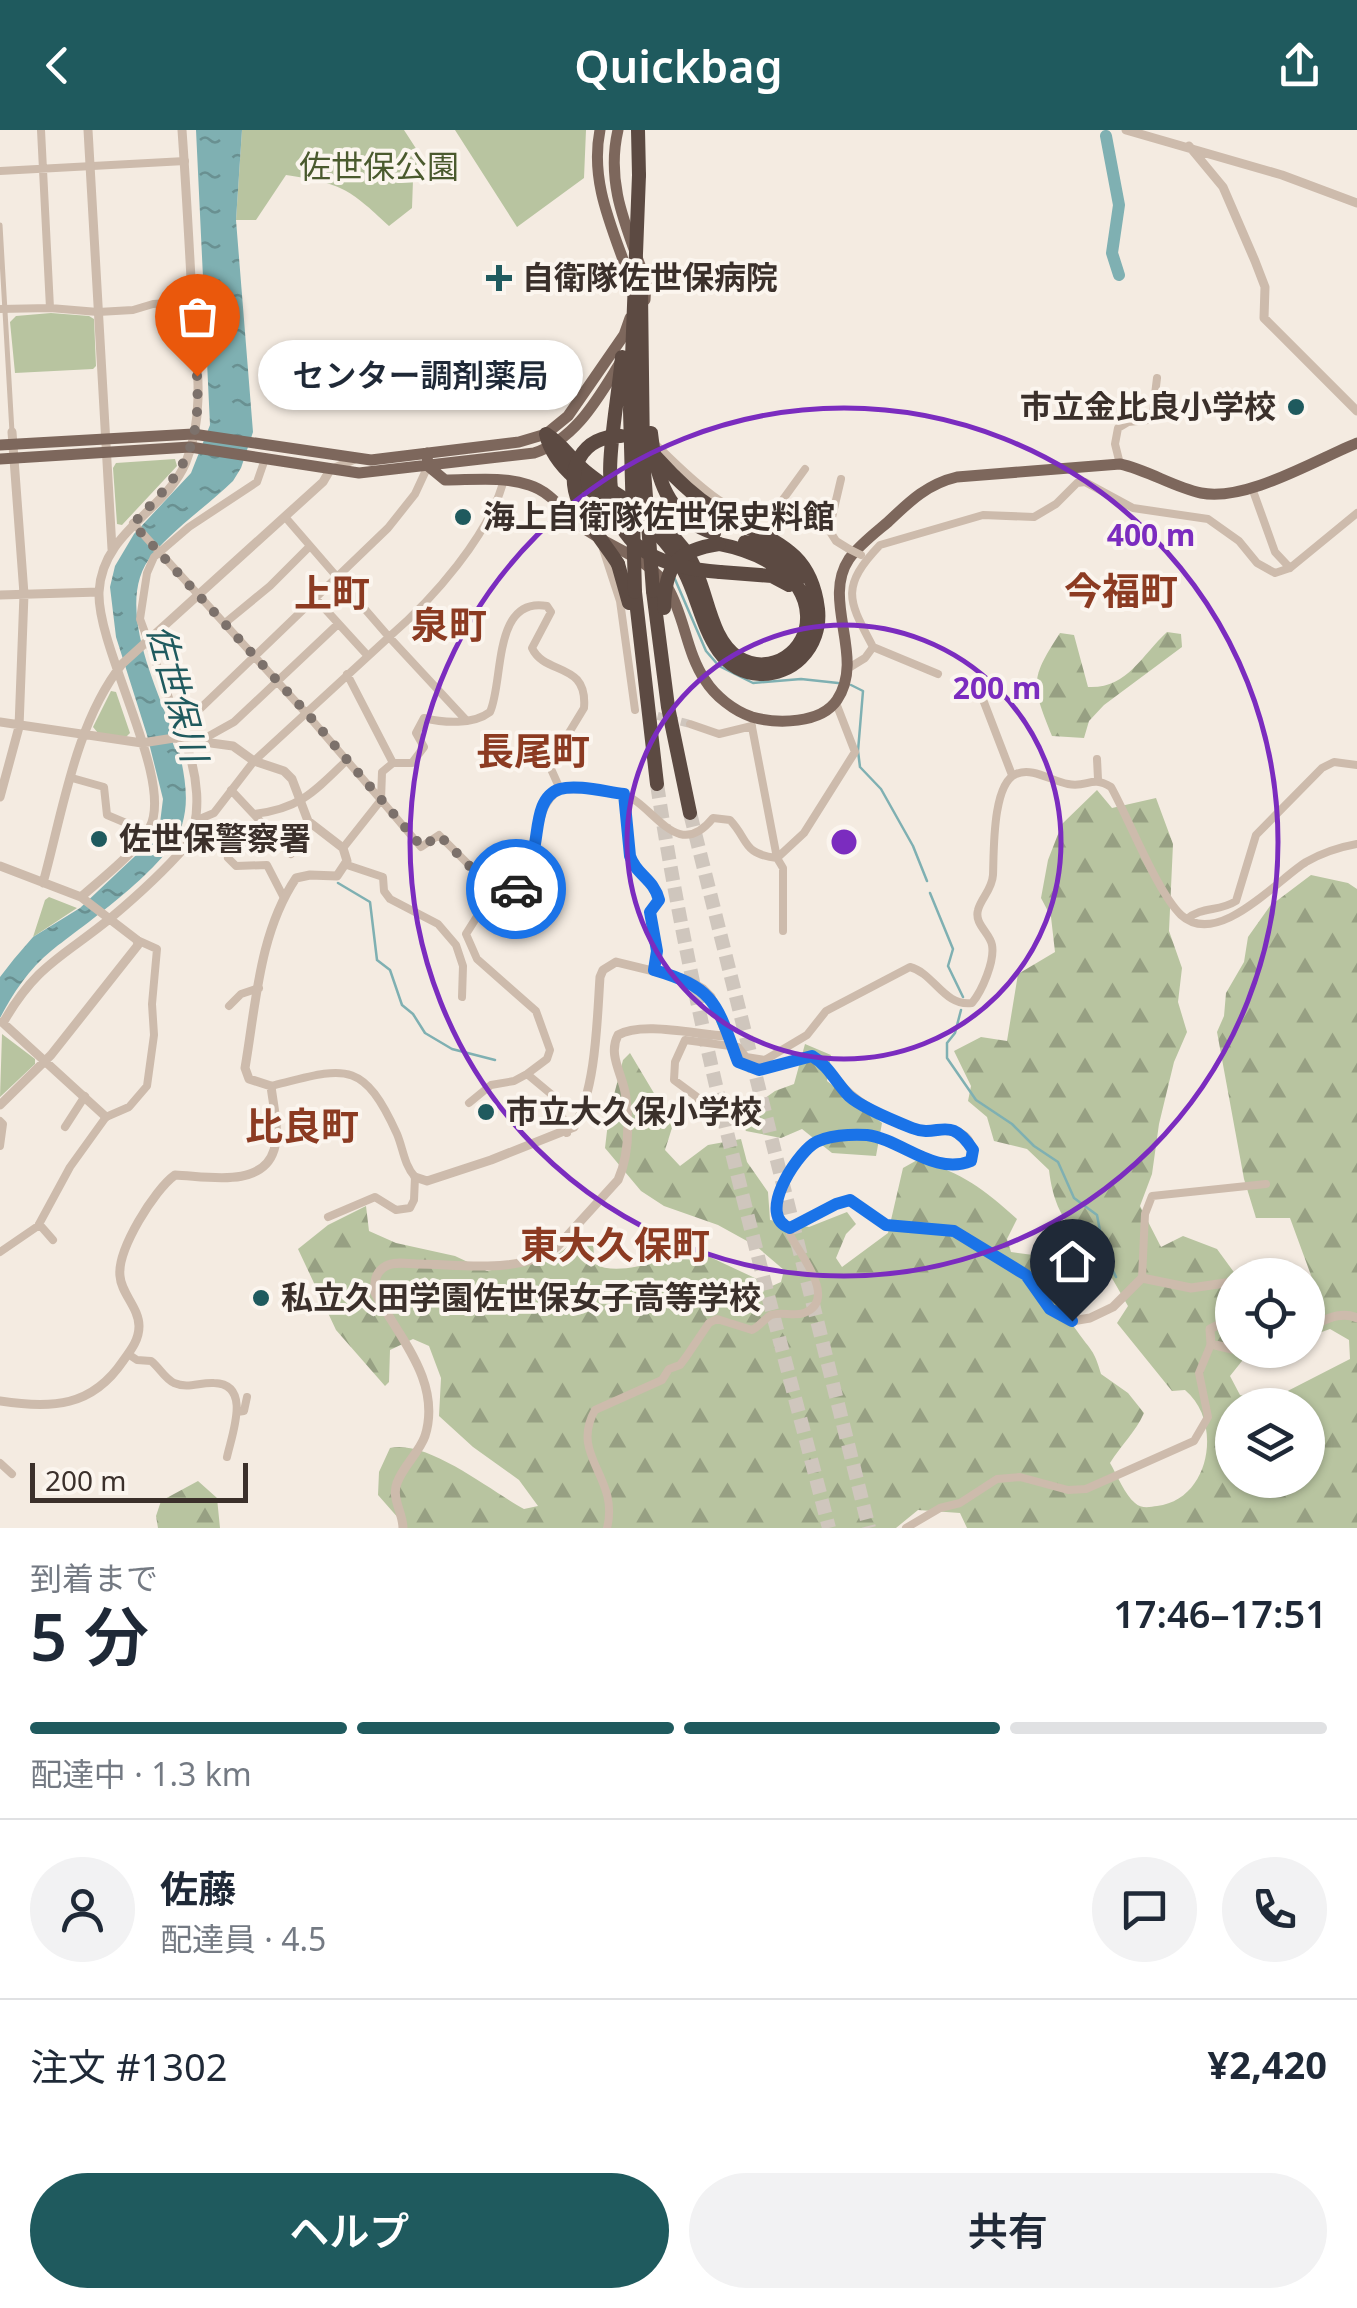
<!DOCTYPE html>
<html lang="ja">
<meta charset="utf-8">
<style>
:root{--surface:#fff;--page:#f2f2f3;--text:#1f2937;--muted:#747a83;--line:#e0e1e3;--accent:#1f5a5e}
body{margin:0;font-family:"Noto Sans","Noto Sans JP",sans-serif;background:var(--page);color:var(--text);height:100vh;display:flex;flex-direction:column;font-size:38px;white-space:nowrap}
*{box-sizing:border-box;margin:0}
p{font-size:32px;color:var(--muted)}
.icon{flex:none;width:55px;height:55px;fill:none;stroke:currentColor;stroke-width:2;stroke-linecap:round;stroke-linejoin:round}
.map{position:relative;height:1398px;overflow:hidden}
.drawer{display:flex;flex-direction:column;background:var(--surface);flex:1}
.drawer>*{flex:none}
.fabs{position:absolute;left:1215px;top:1128px;display:grid;gap:20px}
.fabs a{display:grid;place-items:center;width:110px;height:110px;border-radius:50%;background:var(--surface);box-shadow:0 2px 8px #0004;font-size:50px}
.scale{position:absolute;left:30px;bottom:25px;width:218px;box-sizing:border-box;padding-left:10px;border:5px solid #3b302b;border-top:0;font-size:28px;line-height:35px;white-space:nowrap;color:#3b302b;-webkit-text-stroke:8px #fbf5ee;paint-order:stroke}
.pin{position:absolute;display:grid;place-items:center;width:85px;height:85px;color:#fff;margin:-102px -42px;border-radius:50% 50% 50% 0;rotate:-45deg;box-shadow:0 0 10px #0007}
.pin .icon{rotate:45deg}
.courier{position:absolute;display:grid;place-items:center;width:100px;height:100px;margin:-50px;border:8px solid #1a73e8;border-radius:50%;background:#fff;color:#222;box-shadow:0 2px 12px #0007}
.bubble{position:absolute;height:70px;border-radius:35px;background:var(--surface);box-shadow:0 2px 8px #0004;font-size:32px;font-weight:600;line-height:70px;text-align:center}
.overview em{font-style:normal;font-weight:600}
.overview div{display:flex;flex-direction:column-reverse}
.overview{display:flex;align-items:center;justify-content:space-between;height:170px;padding:0 30px}
h1{font-size:65px;font-weight:600;line-height:75px}
.bar{display:grid;grid-template-columns:repeat(4,1fr);gap:15px 10px;align-content:center;height:120px;padding:0 30px}
.bar i{height:12px;border-radius:8px;background:var(--line)}
.bar .on{background:var(--accent)}
.bar p{grid-column:span 4}
.line{display:flex;align-items:center;gap:25px;padding:0 30px;border-top:2px solid var(--line)}
.line div{flex:1}
.round{display:grid;place-items:center;flex:none;width:105px;height:105px;border-radius:52px;background:var(--page)}
.primary-button{display:flex;gap:20px;margin-top:auto;padding:20px 30px}
.primary-button a{flex:1;height:115px;border-radius:60px;background:var(--accent);color:#fff;font-size:40px;font-weight:600;line-height:115px;text-align:center}
.primary-button a+a{background:var(--page);color:var(--text)}
header{display:flex;justify-content:space-between;align-items:center;height:130px;padding:0 30px;background:var(--accent);color:#fff;font-size:45px;font-weight:600}
.map>svg:first-child{display:block}
.forest{fill:url(#forest-firs);fill-rule:evenodd}
.park{fill:#b8c4a0}
.water{fill:url(#water-ripples)}
.lines{fill:none;stroke-linecap:round;stroke-linejoin:round}
.stream{stroke:#7fb0b2;stroke-width:2.5}
.river{stroke:#7fb0b2;stroke-width:12}
.minor-tunnel{stroke:#cfc6bd;stroke-width:8;stroke-dasharray:8 4;stroke-linecap:butt}
.motorway-tunnel{stroke:#cfc6bd;stroke-width:14;stroke-dasharray:14 7;stroke-linecap:butt}
.pedestrian{stroke:#cdbbac;stroke-width:5}
.minor{stroke:#cdbbac;stroke-width:8}
.tertiary{stroke:#cdbbac;stroke-width:9}
.primary{stroke:#7d675c;stroke-width:11}
.motorway{stroke:#5c4a42;stroke-width:14}
.minor-bridge{stroke:#cdbbac;stroke-width:8}
.motorway-bridge{stroke:#5c4a42;stroke-width:14}
.done{stroke:#7c716b;stroke-width:10;stroke-dasharray:0 18}
.route{stroke:#1a73e8;stroke-width:12}
.ring{fill:none;stroke:#7b2cbf;stroke-width:5}
.poi-dot{fill:#1f5a5e;stroke:#fbf5ee;stroke-width:4}
.labels{text-anchor:middle;stroke-width:8;stroke-linejoin:round;paint-order:stroke}
.park-label{font-size:32px;fill:#4a5a2e;stroke:#fbf5ee}
.poi-label{font-size:32px;font-weight:bold;fill:#3b302b;stroke:#fbf5ee;text-anchor:start}
.water-label{font-size:35px;font-style:italic;fill:#1f5a5e;stroke:#fbf5ee}
.quarter-label{font-size:38px;font-weight:bold;fill:#8c3b22;stroke:#fbf5ee}
.centre{fill:#7b2cbf;stroke:#fbf5ee;stroke-width:5}
.ring-label{font-size:30px;text-anchor:middle;font-weight:bold;fill:#7b2cbf;stroke:#fbf5ee;stroke-width:8;stroke-linejoin:round;paint-order:stroke}
</style>
<header><svg class="icon" aria-label="back" viewBox="0 0 24 24"><path d="M15 5l-7 7 7 7"/></svg>Quickbag<svg class="icon" aria-label="share" viewBox="0 0 24 24"><path d="M12 15V3M7 8l5-5 5 5M5 13v7h14v-7"/></svg></header>
<div class="map">
<svg width="1357" height="1398" viewBox="0 0 1357 1398">
<defs>
<pattern id="forest-firs" width="22" height="20" patternUnits="userSpaceOnUse" patternTransform="scale(2.5)"><rect width="22" height="20" fill="#b8c4a0"/><path d="M5 1l3.5 6h-7zM16 11l3.5 6h-7z" fill="#97a083"/></pattern>
<pattern id="water-ripples" width="26" height="14" patternUnits="userSpaceOnUse" patternTransform="scale(2.5)"><rect width="26" height="14" fill="#7fb0b2"/><path d="M2 4q2-2 4 0t4 0M15 11q2-2 4 0t4 0" fill="none" stroke="#699091"/></pattern>
</defs>
<rect width="100%" height="100%" fill="#f4ebe1"/>
<path class="forest" d="M1167,502L1181,504L1182,517L1104,575L1089,591L1084,608L1052,606C1031,554 1030,549 1060,503L1074,505L1088,557C1127,559 1141,526 1167,502Z
M1097,660L1112,678L1156,668L1173,714L1169,801L1182,838L1178,872L1187,902L1174,932L1159,994L1152,1044L1140,1076L1161,1117L1183,1106L1217,1119L1236,1145H1232V1220H1245L1242,1231L1230,1246L1240,1265L1266,1272L1350,1229L1349,1210L1330,1199L1308,1207V1152L1312,1148L1290,1088H1256L1244,1049L1217,902L1224,886L1226,863L1244,832L1248,807L1270,776L1311,745L1348,753L1357,759V1398H967L960,1383L918,1380L896,1398H407L378,1365L379,1342L390,1318C427,1309 491,1361 524,1379L538,1376L519,1350L473,1317L439,1286L441,1248L429,1216L413,1209L390,1220L389,1252L385,1256L336,1200L298,1119L328,1095L366,1076L369,1101L396,1113L455,1126L487,1141L557,1125L583,1105L593,1114L595,1134C619,1148 670,1127 697,1121L772,1156L781,1152L784,1140L756,1116L718,1095L664,1076L641,1061L605,1018L609,984L623,930L630,923L664,980L677,982L665,1020L680,1036L708,1015L741,1009L747,1032L768,1062L770,1090L809,1097L847,1082L856,1094L846,1104L836,1128L842,1137L888,1103L903,1038L919,1029C964,1045 982,1057 1017,1089L1007,1109L1011,1122L1041,1126C1050,1153 1060,1179 1077,1201C1091,1221 1094,1219 1101,1244L1128,1263L1144,1283C1135,1303 1121,1315 1110,1333C1117,1345 1125,1365 1135,1373C1141,1379 1150,1377 1157,1376C1211,1370 1223,1291 1185,1260L1172,1261L1117,1193L1128,1176L1090,1110C1062,1099 1052,1067 1049,1040L1027,1019L994,1011L987,987L968,971L971,956L954,921L981,907L1007,911L1018,844L1055,822L1051,787L1041,768L1048,730L1062,694ZM1232,1275H1308V1350H1232Z
M805,914L831,925L827,951L882,993L876,1026L832,1023L802,999L781,1008L746,1001L738,987L775,961L794,954Z
M198,1351L217,1368L220,1398H158L156,1386L161,1371Z"/>
<path class="park" d="M242,0H404L428,37L413,50L412,78L389,96C349,58 340,53 286,45L256,90H236Z
M455,0H586L584,48L517,97Z
M51,183L89,186L94,189L96,236L93,239L15,243L10,192L16,186Z
M175,329L177,336L122,395L117,394L113,338L116,333Z
M111,561L116,562L130,603L126,607L98,603L93,597Z
M49,767L77,778L33,807L45,770Z
M2,904L35,929V934L0,967Z"/>
<path class="water" d="M196,0H242L236,90L253,302L241,338L233,351C207,376 176,397 153,424C114,469 153,549 171,598L169,602L175,619H179C184,645 190,669 182,695C170,736 85,794 51,821C29,839 13,863 0,888V847L14,829L33,807L80,778L150,712L159,701L163,669L147,605L116,507L110,457L115,436L134,404L191,343L210,295Z"/>
<g class="lines">
<path class="stream" d="M609,396L618,401
M674,447L706,521L719,536L753,553L801,549L838,553
M851,555L863,561L858,621L860,637L881,659L913,716L927,751
M338,753L370,772L377,830L390,840L402,875L413,884L425,903L452,919L495,930
M930,763L953,819L948,836L963,867
M961,880L955,903L947,913V928L976,970L1012,994L1034,1016L1058,1032L1074,1068L1097,1085L1104,1122L1116,1147"/>
<path class="river" d="M1106,6L1119,75L1112,123L1119,145"/>
<path class="minor-tunnel" d="M646,583L690,594"/>
<path class="motorway-tunnel" d="M657,654C695,906 765,1151 829,1398
M690,683L869,1398"/>
<path class="pedestrian" d="M0,95L12,302"/>
<path class="minor" d="M41,0L50,178
M0,41L185,31
M0,179L50,178L98,182L133,180L153,174L192,172
M655,314C679,335 742,407 776,379L805,339
M1120,334L1115,314L1118,298L1128,292L1148,290L1153,281L1157,248
M841,349L829,400L836,411L849,419
M1252,358L1275,422L1290,438
M286,388L389,507C432,470 490,405 504,349
M133,393L305,582L381,670L343,718
M603,419L620,471L635,580
M316,469L368,526
M225,493L270,456L309,417
M847,539L865,528L873,517
M347,544L393,633
M938,544L873,517C849,471 839,458 880,415L983,385L1034,387L1056,374L1077,353L1085,352L1133,378L1208,389L1239,411L1257,433L1275,443L1290,438L1357,383
M977,554L1012,645
M690,594L719,604L752,596
M752,597L777,728L783,738V801
M180,598L388,398L415,364L428,336
M184,609L140,489L147,443L154,427L189,397L257,352L265,329
M200,611L234,592L338,494
M1097,629L1098,649
M72,648L104,657L107,685L126,693L141,710
M560,659L551,639L553,629L584,578C588,531 545,546 532,518L551,482L547,476C492,466 504,552 490,582C473,595 444,593 424,588L416,603L424,617L412,633H393L382,642L381,670L421,717L439,705L499,765L507,769C518,757 526,742 532,726C541,700 536,677 560,659C580,659 603,659 622,664C653,672 676,734 713,688L730,690C749,710 742,724 777,728L804,703L855,622L836,573
M231,660L291,724
M624,664L629,727C636,745 654,749 659,769L649,782L657,821L654,841
M254,684C300,679 315,661 347,630
M195,691L214,683L254,631L389,507L466,590
M228,728L236,736L267,735L284,768
M347,735L383,747L384,761L390,769L438,794L456,815L463,836L462,867
M1187,789C1202,776 1219,782 1236,771L1256,705L1322,638L1334,632L1357,635
M229,876L241,864L259,858
M732,915L738,931C764,946 784,930 812,927L822,932L838,951
M527,944L557,969L567,1003
M271,956C344,938 362,927 397,1004C403,1018 404,1035 415,1047L414,1070L410,1078L396,1080L375,1067L328,1087
M469,973L491,955L514,951L527,944L547,929L550,920L536,881L477,829L466,804L483,777L499,765
M703,976L697,967L674,950L675,932L685,910L738,917L746,927L765,930L807,905L826,881L910,837C934,843 944,877 972,873C982,861 995,831 992,815C990,803 974,794 978,780C981,768 992,760 993,745C994,723 992,654 1016,644C1033,637 1051,651 1068,654C1088,658 1091,645 1111,657C1129,689 1157,762 1181,785C1218,819 1278,749 1306,732C1322,723 1340,717 1357,714
M0,991L3,994L0,1016
M65,997L85,966
M39,1094L53,1110
M0,1122L38,1096L70,1037L106,987L129,977L147,956L154,905L152,874L157,819L137,810
M1142,1148L1145,1084L1152,1066L1266,1054
M128,1224L137,1230L151,1231C160,1238 164,1248 174,1253C188,1259 200,1252 214,1253C252,1254 232,1304 227,1327
M237,1282L244,1281L247,1267
M0,1333L12,1344
M607,1398C620,1347 569,1326 595,1280L662,1250L669,1239L680,1235L686,1227L709,1193L717,1189L752,1200C760,1196 764,1189 771,1185C782,1181 793,1187 804,1183C839,1170 799,1123 790,1105V1098
M906,1398L940,1378L960,1373L997,1349L1020,1347L1068,1360L1086,1359L1194,1311L1208,1287L1199,1243L1211,1214"/>
<path class="tertiary" d="M88,0L112,419
M1126,0L1282,45L1357,73
M1189,16L1223,57L1255,131L1265,157L1264,188L1357,281
M0,465L99,462
M0,592L142,613L174,608L233,616L254,631L284,641L292,649L308,691L343,718L347,731L337,746L310,745L296,748C259,803 256,874 245,938L249,949L271,956C273,974 280,1002 274,1020C262,1059 206,1046 175,1045C154,1060 117,1120 120,1146C121,1163 139,1178 139,1196C139,1210 131,1220 123,1231C92,1277 52,1279 0,1271
M0,667L19,597L24,464L12,302
M0,736L81,767L137,810L138,815L51,925L0,975
M43,753C63,681 75,594 122,534L323,352L330,340L355,329
M81,767C101,749 139,720 150,697C174,649 97,520 99,462C102,401 166,381 186,332C207,281 195,221 192,167C189,111 186,56 182,0
M2,892L106,987
M3,893C37,833 65,826 113,786C138,765 164,741 186,716C204,686 197,641 184,609
M838,951C855,973 885,988 912,998C932,1006 977,987 971,1031C934,1046 902,1009 867,1005C852,1004 826,1005 813,1014C794,1027 757,1085 790,1098L837,1073L850,1071L886,1095L954,1101L1026,1145L1050,1179L1072,1191L1090,1188L1113,1177L1142,1148L1191,1158L1232,1152
M1263,1145L1294,1139L1299,1145
M1232,1188L1210,1199L1211,1214L1232,1219
M1308,1197C1324,1191 1340,1180 1357,1188
M403,1398C403,1383 391,1368 397,1353C403,1336 419,1323 425,1306C442,1252 399,1207 375,1163C374,1152 375,1142 386,1136C395,1131 408,1134 417,1134C460,1134 521,1145 557,1117L618,1050C629,1026 629,994 626,968C624,946 607,926 618,905C642,891 698,905 727,906L711,867L703,859L686,849L616,832L603,840L600,847C597,891 596,959 574,997L491,1030L427,1051L415,1047"/>
<path class="primary" d="M600,0C589,55 615,103 632,155
M618,0C605,56 628,100 646,152L645,170
M0,315L193,304L371,330L519,312L546,304L568,286L624,205L630,188
M427,323L428,336L445,350C473,350 502,346 529,355C552,362 564,383 582,397C610,418 649,427 668,458C685,487 686,522 705,550C715,566 734,581 752,587C777,594 821,594 837,570C866,527 821,471 849,429C859,415 875,403 888,392C909,372 927,354 957,347L1120,334C1148,340 1173,357 1201,363C1246,372 1315,330 1357,313
M0,329L190,317L359,343L534,323C576,309 598,268 620,233"/>
<path class="motorway" d="M638,0L639,45
M546,304C554,340 592,362 621,379
M546,304C562,314 571,329 585,341C621,371 663,386 689,427C708,457 708,509 739,528C771,547 809,521 807,485C805,442 755,421 719,414
M640,390C659,402 674,421 684,441C704,478 707,541 760,544C775,545 791,538 801,528C814,515 820,497 818,479C811,420 774,412 728,387C708,377 690,362 674,346
M745,412L772,421L801,447
M618,434L629,473
M720,442L772,446L789,455
M653,461L668,577L690,683
M635,462L657,654"/>
<path class="minor-bridge" d="M849,419L861,425"/>
<path class="motorway-bridge" d="M641,161L643,327L653,461
M622,227C612,333 574,432 720,442
M651,303C656,347 667,388 714,403
M656,327L674,346
M618,434C599,404 558,363 580,327C589,312 604,306 621,306
M635,462L630,280L639,45
M664,478C665,435 677,420 719,414"/>
</g>
<g class="lines">
<path class="done" d="M197,246C201,323 183,341 133,394L306,582L422,717L439,705L499,766L507,769L516,759"/>
<path class="route" d="M516,759C522,747 530,735 533,723C539,703 535,667 560,659C577,654 606,662 624,664L630,726C636,745 654,749 659,770L650,782L657,821L654,840C716,858 717,875 738,932L759,940L812,926C829,936 836,953 849,966C861,977 897,992 912,998C939,1009 949,983 973,1020L971,1031C934,1046 901,1009 867,1005C852,1004 826,1005 813,1014C795,1027 756,1086 790,1098L836,1074L850,1070L886,1095L954,1101L1026,1145L1050,1179L1072,1191"/>
</g>
<g class="ring">
<circle cx="844" cy="712" r="217"/>
<circle cx="844" cy="712" r="434"/>
</g>
<g class="poi-dot">
<path d="M494 133h10v10h10v10h-10v10h-10v-10h-10v-10h10z"/>
<circle cx="1296" cy="277" r="10"/>
<circle cx="463" cy="387" r="10"/>
<circle cx="99" cy="709" r="10"/>
<circle cx="486" cy="982" r="10"/>
<circle cx="261" cy="1168" r="10"/>
</g>
<g class="labels">
<g class="park-label">
<text x="379" y="48">佐世保公園</text>
</g>
<g class="poi-label">
<text x="522" y="159">自衛隊佐世保病院</text>
<text x="1276" y="288" text-anchor="end">市立金比良小学校</text>
<text x="483" y="398">海上自衛隊佐世保史料館</text>
<text x="119" y="720">佐世保警察署</text>
<text x="506" y="993">市立大久保小学校</text>
<text x="281" y="1179">私立久田学園佐世保女子高等学校</text>
</g>
<g class="water-label">
<text transform="translate(177 563) rotate(75)" y="12">佐世保川</text>
</g>
<g class="quarter-label">
<text x="1121" y="475">今福町</text>
<text x="332" y="477">上町</text>
<text x="449" y="509">泉町</text>
<text x="533" y="635">長尾町</text>
<text x="302" y="1010">比良町</text>
<text x="615" y="1129">東大久保町</text>
</g>
</g>
<circle cx="844" cy="712" r="15" class="centre"/>
<g class="ring-label">
<text x="1151" y="416">400 m</text>
<text x="997" y="569">200 m</text>
</g>
</svg>
<div class="fabs">
<a><svg class="icon" aria-label="locate" viewBox="0 0 24 24"><circle cx="12" cy="12" r="6"/><path d="M12 2v4M12 18v4M2 12h4M18 12h4"/></svg></a>
<a><svg class="icon" aria-label="layers" viewBox="0 0 24 24"><path d="M12 4l9 5-9 5-9-5zM3 14l9 5 9-5"/></svg></a>
</div>
<div class="scale">200 m</div>
<div class="pin" style="left:197px;top:246px;background:#ea580c"><svg class="icon" aria-label="bag" viewBox="0 0 24 24"><path d="M5 8h14l-1 12H6zM9 8a3 3 0 0 1 6 0"/></svg></div>
<div class="pin" style="left:1072px;top:1191px;background:#1f2937"><svg class="icon" aria-label="home" viewBox="0 0 24 24"><path d="M3 11l9-7 9 7M6 9v11h12V9"/></svg></div>
<div class="courier" style="left:516px;top:759px"><svg class="icon" aria-label="car" viewBox="0 0 24 24"><path d="M5 17H2v-5l4-1 3-4h7l3 4 3 1v5h-3M9 17h6M6 11h13"/><circle cx="7" cy="17" r="2"/><circle cx="17" cy="17" r="2"/></svg></div>
<div class="bubble" style="left:258px;top:210px;width:325px">センター調剤薬局</div>
</div>
<section class="drawer">
<div class="overview"><div><h1>5 分</h1><p>到着まで</p></div><em>17:46–17:51</em></div>
<div class="bar"><i class="on"></i><i class="on"></i><i class="on"></i><i></i><p>配達中 · 1.3 km</p></div>
<div class="line" style="height:180px"><a class="round"><svg class="icon" aria-label="person" viewBox="0 0 24 24"><circle cx="12" cy="8" r="4"/><path d="M4 21q1-7 8-7t8 7"/></svg></a><div><b>佐藤</b><p>配達員 · 4.5</p></div><a class="round"><svg class="icon" aria-label="chat" viewBox="0 0 24 24"><path d="M4 5h16v11H9l-5 4z"/></svg></a><a class="round"><svg class="icon" aria-label="phone" viewBox="0 0 24 24"><path d="M5 4h4l2 5-3 2q2 4 5 5l2-3 5 2v4C11 20 4 13 5 4z"/></svg></a></div>
<div class="line" style="height:130px"><div>注文 #1302</div><b>¥2,420</b></div>
<div class="primary-button"><a>ヘルプ</a><a>共有</a></div>
</section>
